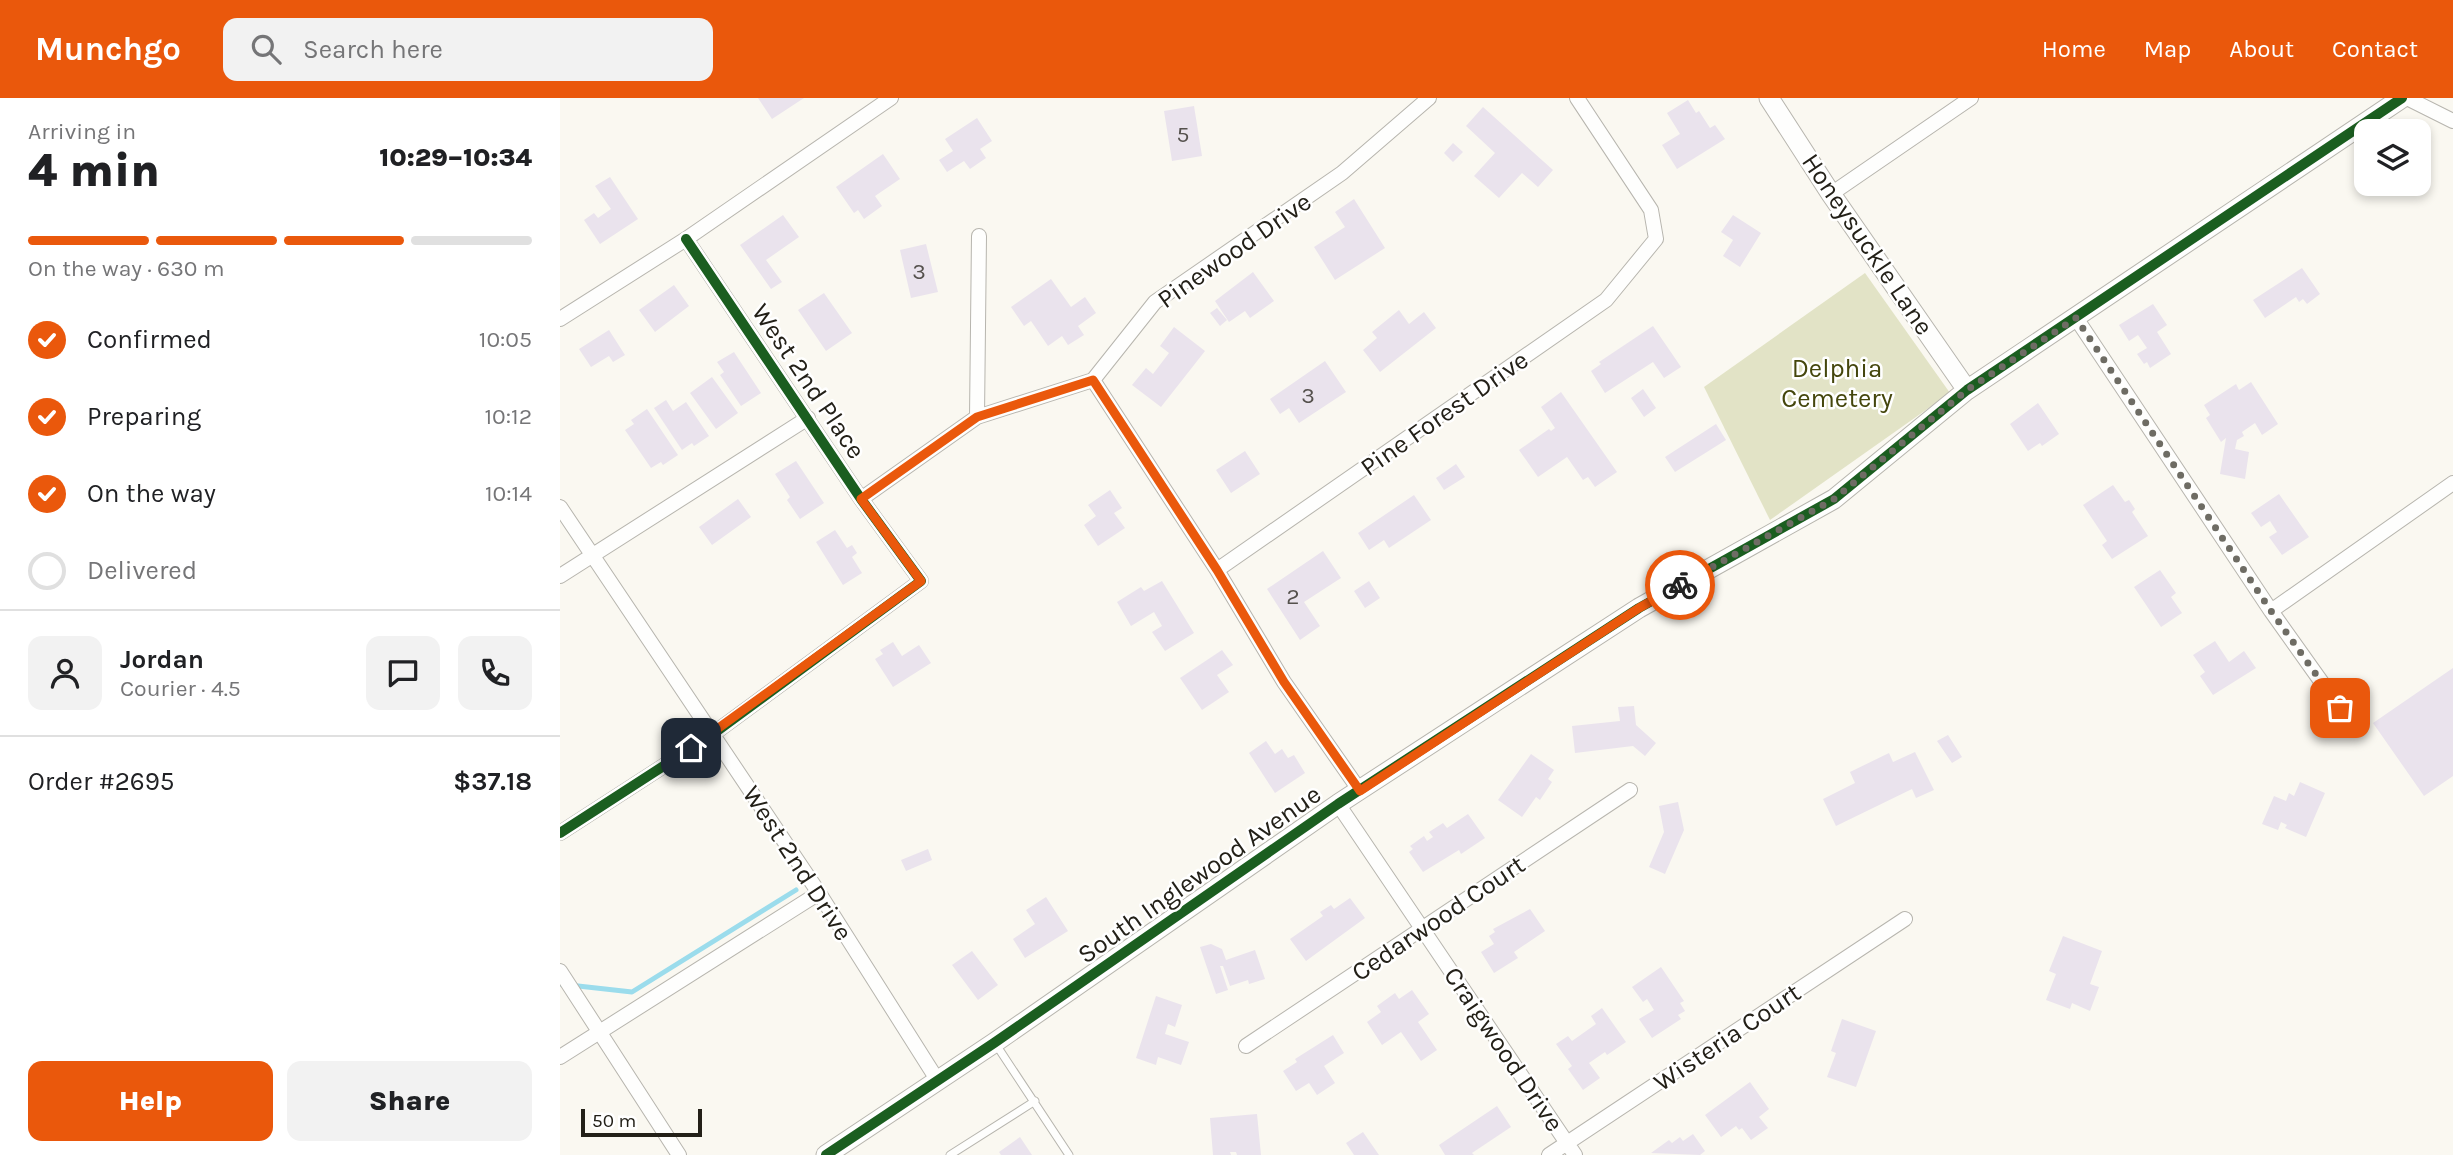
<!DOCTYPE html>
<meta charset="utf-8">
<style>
:root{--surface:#fff;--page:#f2f2f2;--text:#202124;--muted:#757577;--line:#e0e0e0;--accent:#ea580c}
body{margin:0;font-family:Karla,sans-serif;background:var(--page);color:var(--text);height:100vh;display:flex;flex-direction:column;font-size:26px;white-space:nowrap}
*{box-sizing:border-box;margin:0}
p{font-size:23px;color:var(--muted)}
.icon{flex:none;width:38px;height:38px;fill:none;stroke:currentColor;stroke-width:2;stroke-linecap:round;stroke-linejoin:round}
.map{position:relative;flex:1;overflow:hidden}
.sheet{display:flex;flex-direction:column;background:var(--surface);width:560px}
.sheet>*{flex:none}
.buttons{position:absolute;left:1794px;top:21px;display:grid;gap:14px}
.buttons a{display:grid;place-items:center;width:77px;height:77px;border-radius:14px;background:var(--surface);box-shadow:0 4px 10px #0003;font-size:35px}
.scale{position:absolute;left:21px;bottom:18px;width:121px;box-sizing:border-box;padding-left:7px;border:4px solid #232018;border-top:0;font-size:19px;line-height:24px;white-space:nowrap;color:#232018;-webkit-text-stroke:5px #fff;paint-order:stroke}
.pin{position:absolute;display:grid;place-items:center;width:60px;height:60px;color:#fff;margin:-30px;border-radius:14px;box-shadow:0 4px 10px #0006}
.courier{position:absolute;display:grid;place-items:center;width:70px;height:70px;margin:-35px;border:5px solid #ea580c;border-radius:50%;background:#fff;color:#222;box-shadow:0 2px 9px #0007}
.summary em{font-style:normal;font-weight:800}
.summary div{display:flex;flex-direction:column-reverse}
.summary{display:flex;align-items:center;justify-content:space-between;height:119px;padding:0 28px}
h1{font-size:46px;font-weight:800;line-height:52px}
.bar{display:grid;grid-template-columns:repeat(4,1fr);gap:10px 7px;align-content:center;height:84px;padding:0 28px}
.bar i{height:9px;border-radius:5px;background:var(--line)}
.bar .on{background:var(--accent)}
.bar p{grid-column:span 4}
.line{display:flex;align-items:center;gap:18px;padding:0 28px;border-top:2px solid var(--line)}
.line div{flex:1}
.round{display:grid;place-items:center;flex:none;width:74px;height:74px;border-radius:14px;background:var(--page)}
ol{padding:0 28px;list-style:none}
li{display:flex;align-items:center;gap:21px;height:77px}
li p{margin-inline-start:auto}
li .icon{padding:7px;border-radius:50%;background:var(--accent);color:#fff;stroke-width:4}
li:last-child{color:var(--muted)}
li i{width:38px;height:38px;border:4px solid var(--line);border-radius:50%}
.cta{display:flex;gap:14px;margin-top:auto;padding:14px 28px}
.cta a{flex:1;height:80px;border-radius:14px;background:var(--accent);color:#fff;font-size:28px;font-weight:800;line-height:80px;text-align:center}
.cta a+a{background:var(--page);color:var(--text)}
header{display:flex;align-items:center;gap:42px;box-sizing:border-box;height:98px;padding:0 35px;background:var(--accent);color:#fff}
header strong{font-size:33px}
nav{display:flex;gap:38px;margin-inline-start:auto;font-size:24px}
.search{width:490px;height:63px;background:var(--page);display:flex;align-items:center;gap:18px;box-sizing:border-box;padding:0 24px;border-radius:14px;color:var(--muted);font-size:26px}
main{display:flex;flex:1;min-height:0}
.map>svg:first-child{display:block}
.green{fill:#e2e3c6}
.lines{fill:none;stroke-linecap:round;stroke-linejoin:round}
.stream{stroke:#9bdcec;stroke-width:5}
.building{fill:#eae3ed}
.lane-casing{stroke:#b7b5ae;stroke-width:9}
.street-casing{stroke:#b7b5ae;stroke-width:16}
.secondary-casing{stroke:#b7b5ae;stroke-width:21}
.lane{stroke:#fefefd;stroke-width:7}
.street{stroke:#fefefd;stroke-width:14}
.secondary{stroke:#fefefd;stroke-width:19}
.cycleway-casing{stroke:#fff;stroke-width:15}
.cycleway{stroke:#1b5e20;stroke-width:10}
.done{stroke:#6e6c64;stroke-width:7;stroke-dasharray:0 12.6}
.route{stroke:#ea580c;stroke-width:9}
.labels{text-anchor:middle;stroke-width:5;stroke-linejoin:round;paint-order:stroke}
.number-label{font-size:23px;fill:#55514d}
.street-label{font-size:26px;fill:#232018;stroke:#fff}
.park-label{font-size:26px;fill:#44460c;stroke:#fff}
</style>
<header>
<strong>Munchgo</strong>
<div class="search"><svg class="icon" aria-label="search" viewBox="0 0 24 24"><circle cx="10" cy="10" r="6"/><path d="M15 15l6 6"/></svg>Search here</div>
<nav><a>Home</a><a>Map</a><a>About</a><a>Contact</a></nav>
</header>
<main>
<section class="sheet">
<div class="summary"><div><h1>4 min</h1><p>Arriving in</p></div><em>10:29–10:34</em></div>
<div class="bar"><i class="on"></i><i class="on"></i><i class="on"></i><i></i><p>On the way · 630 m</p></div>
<ol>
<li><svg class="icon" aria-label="check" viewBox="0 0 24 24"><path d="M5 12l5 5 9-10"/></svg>Confirmed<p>10:05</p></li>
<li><svg class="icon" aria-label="check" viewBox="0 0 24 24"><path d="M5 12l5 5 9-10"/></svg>Preparing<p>10:12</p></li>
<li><svg class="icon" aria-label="check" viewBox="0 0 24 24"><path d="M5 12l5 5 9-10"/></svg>On the way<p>10:14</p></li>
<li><i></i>Delivered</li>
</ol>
<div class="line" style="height:126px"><a class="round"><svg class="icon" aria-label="person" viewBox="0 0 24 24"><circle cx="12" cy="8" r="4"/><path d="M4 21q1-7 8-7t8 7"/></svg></a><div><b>Jordan</b><p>Courier · 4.5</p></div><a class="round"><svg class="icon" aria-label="chat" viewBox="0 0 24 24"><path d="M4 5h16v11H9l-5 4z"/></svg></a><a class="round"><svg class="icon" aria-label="phone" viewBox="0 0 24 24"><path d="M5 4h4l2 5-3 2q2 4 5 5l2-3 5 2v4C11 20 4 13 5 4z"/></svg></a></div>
<div class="line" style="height:91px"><div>Order #2695</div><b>$37.18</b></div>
<div class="cta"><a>Help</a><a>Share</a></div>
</section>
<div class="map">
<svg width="1893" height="1057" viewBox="0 0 1893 1057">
<rect width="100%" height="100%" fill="#faf8f1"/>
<path class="green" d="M1305,175L1390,295L1210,422L1144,289Z"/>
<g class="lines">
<path class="stream" d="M0,886L72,894L236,792"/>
</g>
<path class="building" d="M198,0H244L212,21Z
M1128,2L1136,15L1139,13L1150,30L1155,27L1165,41L1117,71L1102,47L1120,36L1107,15Z
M634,8L642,58L612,63L604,13Z
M923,9L993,72L978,89L962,75L939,100L914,78L935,55L906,28Z
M417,20L432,43L420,51L426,60L410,71L404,63L387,74L379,62L393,53L385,41Z
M893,45L903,54L893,64L884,55Z
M323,56L340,81L315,98L322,108L304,121L298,112L294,115L276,89Z
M50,79L78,121L40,146L24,122L34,115L38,120L51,111L35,88Z
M794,101L825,150L775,182L754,149L785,129L775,114Z
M223,117L239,139L206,162L222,184L211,191L180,147Z
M1173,117L1201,135L1180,169L1163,158L1173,142L1161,134Z
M366,146L378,194L351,200L340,152Z
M1742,170L1760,196L1747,206L1743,201L1739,204L1736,199L1705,220L1693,202Z
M693,174L714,203L690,220L685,213L669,224L655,203Z
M491,181L511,209L525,199L536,215L518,228L524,237L508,247L502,238L488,248L471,223L464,228L451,209Z
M114,187L129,208L95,234L79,212Z
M264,195L292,235L266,253L238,212Z
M1593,206L1607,227L1597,234L1611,256L1590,270L1587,264L1584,266L1577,256L1587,250L1578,237L1569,243L1559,227Z
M657,210L667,222L660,228L650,215Z
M839,212L849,226L864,214L876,230L820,274L803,252L817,240L812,234Z
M1093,228L1121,269L1104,280L1093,264L1045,295L1031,273L1041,266L1039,264Z
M614,229L645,253L601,309L572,287L586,270L593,276L609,255L600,248Z
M49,232L65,257L53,264L49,258L31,269L19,251Z
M174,254L201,295L181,308L160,277L164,274L157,264Z
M765,263L786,294L739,325L729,310L720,316L710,301Z
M152,279L178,315L156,331L130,295Z
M1691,284L1718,326L1702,337L1695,325L1682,334L1684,338L1677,342L1675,351L1689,354L1685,381L1660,376L1666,340L1661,344L1646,320L1650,317L1644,307L1676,286L1679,292Z
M1083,291L1096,310L1084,319L1071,300Z
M1001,294L1057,374L1035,389L1028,379L1023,382L1007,359L978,379L959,352L989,331L991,333L995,330L981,309Z
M106,302L113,313L126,304L149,338L134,348L132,345L122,352L94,310Z
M1478,305L1499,336L1482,348L1480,345L1468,353L1450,326Z
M87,311L118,357L103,367L101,364L91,370L65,332L74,326L71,322Z
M1156,326L1166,342L1115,374L1105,359Z
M685,353L700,376L671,395L656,372Z
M236,363L264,405L240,421L227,402L230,399L215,376Z
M896,366L905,379L884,392L876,380Z
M1553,387L1565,404L1569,402L1575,411L1572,414L1588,438L1552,461L1542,447L1547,443L1523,407Z
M550,392L562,410L554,415L565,430L538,448L524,427L536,418L528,407Z
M1719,396L1749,439L1722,457L1709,439L1717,434L1710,423L1701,429L1691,415Z
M854,397L871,422L829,450L824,442L809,452L798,435Z
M178,401L191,419L152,447L139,429Z
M275,432L287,450L292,447L297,455L292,459L302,475L283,487L256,444Z
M763,453L781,480L744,504L760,528L740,542L707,491Z
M1600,472L1616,495L1611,499L1622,515L1601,529L1574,489Z
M602,483L634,535L605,553L592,534L602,528L594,514L571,528L557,504L581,489L584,493Z
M809,483L820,500L805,510L794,493Z
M1655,543L1669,564L1684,553L1696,570L1653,597L1640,578L1645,574L1633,557Z
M333,544L342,558L359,547L371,565L333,589L315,561L323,556L320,552Z
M662,552L673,567L657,577L669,594L642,612L620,580Z
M1893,570V678L1864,698L1813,625Z
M1074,608L1076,627L1096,645L1085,658L1073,648L1015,655L1012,628L1060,623L1058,609Z
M1388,637L1402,659L1392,665L1377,643Z
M706,643L715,656L722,651L728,660L734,657L745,675L715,695L689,655Z
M1355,654L1374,692L1356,700L1352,691L1276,728L1263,701L1295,685L1290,674L1329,655L1333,664Z
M971,656L994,672L988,681L992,684L980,702L976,699L962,719L938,702Z
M1740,684L1765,695L1746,739L1725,730L1727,727L1721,724L1718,732L1702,726L1714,698L1726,703L1729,695L1734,698Z
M1118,704L1124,732L1105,776L1089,769L1104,734L1099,708Z
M908,716L925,740L901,756L899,752L863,774L849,754L853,751L850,748L864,738L867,743L873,739L869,734L883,725L887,730Z
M368,751L372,762L346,773L341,762Z
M486,799L508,833L465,860L453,841L475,826L466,812Z
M790,800L805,820L746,863L730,841L763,818L760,814L771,807L774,811Z
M970,811L985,833L954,854L958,860L934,875L921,854L934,846L929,838L935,834L933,831Z
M1503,838L1542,853L1530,886L1539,889L1530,913L1512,905L1510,911L1486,902L1496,876L1489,873Z
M651,846L662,851L666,862L695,852L705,881L689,886L688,882L670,888L663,868H660L668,892L656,896L640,849Z
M412,853L438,887L418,902L392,867Z
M1101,869L1124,903L1120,905L1125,913L1118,917L1121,921L1092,940L1079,921L1094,912L1087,901L1083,904L1072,889Z
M852,892L869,916L858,924L877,952L861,963L841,934L822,947L807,924L821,914L817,908L835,895L839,901Z
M596,898L622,907L615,929L608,926L605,936L629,944L621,967L598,959L596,967L576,960Z
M1042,910L1066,944L1047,957L1045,954L1029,965L1040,980L1023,992L1008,971L1012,968L996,946L1008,938L1012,943L1036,926L1031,918Z
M1282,921L1316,933L1296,989L1267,979L1276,955L1271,953Z
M773,937L784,955L764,968L775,985L757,997L749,985L736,993L723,973L737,964L735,961Z
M1190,984L1209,1011L1199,1019L1208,1030L1191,1042L1182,1030L1179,1032L1176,1028L1161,1039L1145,1017Z
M937,1008L951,1029L912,1055L914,1057H885L879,1047Z
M697,1016L701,1057H677L676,1054H670L671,1057H653L650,1020Z
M803,1034L819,1057H794L786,1045Z
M1133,1036L1145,1053L1140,1057L1091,1055L1109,1042L1112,1045L1120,1039L1123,1043Z
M460,1039L472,1057H441L439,1054Z"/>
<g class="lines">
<g class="lane-casing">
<path id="lane" d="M435,945L509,1057
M390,1057L475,1003"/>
</g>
<g class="street-casing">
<path id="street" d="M1847,0L1893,23
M1271,96L1411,0
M1516,220L1711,513L1780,610
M0,221L126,141L331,0
M533,282L657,472L724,584L800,693
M417,319L419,138
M301,401L417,319L533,282L595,204L782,75L869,0
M0,409L259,795L378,983
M657,472L1046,202L1096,141L1091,112L1017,0
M0,478L248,320
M1711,513L1893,385
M778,706L1015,1057
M0,735L153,636L361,483L301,401L126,141
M0,873L119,1057
M686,948L1070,692
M0,959L259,795
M989,1057L1345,821"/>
</g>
<g class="secondary-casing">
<path id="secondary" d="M1209,0L1271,96L1407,292
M266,1057L434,945L778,706L1079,510L1274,401L1407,292L1842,0"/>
</g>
<use href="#lane" class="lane"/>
<use href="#street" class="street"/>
<use href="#secondary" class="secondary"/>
<g class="cycleway-casing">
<path id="cycleway" d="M0,735L153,636L361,483L301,401L126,141
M266,1057L434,945L778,706L1079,510L1274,401L1407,292L1842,0"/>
</g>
<use href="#cycleway" class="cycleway"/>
</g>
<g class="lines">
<path class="done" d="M1120,487L1274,401L1407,292L1516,220L1711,513L1780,610"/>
<path class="route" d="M131,650L361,483L301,401L417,319L533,282L657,472L724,584L800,693L1079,510L1120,487"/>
</g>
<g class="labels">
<g class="number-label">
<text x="623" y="44">5</text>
<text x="359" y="181">3</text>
<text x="748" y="305">3</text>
<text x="733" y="506">2</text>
</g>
<g class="street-label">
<text transform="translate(1308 146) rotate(56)" y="9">Honeysuckle Lane</text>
<text transform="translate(674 152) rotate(-35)" y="9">Pinewood Drive</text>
<text transform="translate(249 283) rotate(56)" y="9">West 2nd Place</text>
<text transform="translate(884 315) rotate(-35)" y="9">Pine Forest Drive</text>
<text transform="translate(238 765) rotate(57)" y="9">West 2nd Drive</text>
<text transform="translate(639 776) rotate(-35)" y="9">South Inglewood Avenue</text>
<text transform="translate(878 820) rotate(-34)" y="9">Cedarwood Court</text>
<text transform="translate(1167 939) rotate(-34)" y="9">Wisteria Court</text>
<text transform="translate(944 951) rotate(56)" y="9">Craigwood Drive</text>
</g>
<g class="park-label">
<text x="1277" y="279">Delphia<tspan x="1277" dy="30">Cemetery</tspan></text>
</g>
</g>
</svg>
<div class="buttons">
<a><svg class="icon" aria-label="layers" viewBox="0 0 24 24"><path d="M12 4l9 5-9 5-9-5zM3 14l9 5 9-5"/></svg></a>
</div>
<div class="scale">50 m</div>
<div class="pin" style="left:1780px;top:610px;background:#ea580c"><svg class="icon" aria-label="bag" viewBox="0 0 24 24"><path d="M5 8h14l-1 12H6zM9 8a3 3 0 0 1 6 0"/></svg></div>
<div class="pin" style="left:131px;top:650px;background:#1f2937"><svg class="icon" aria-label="home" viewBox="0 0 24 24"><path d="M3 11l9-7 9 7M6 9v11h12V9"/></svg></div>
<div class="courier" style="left:1120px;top:487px"><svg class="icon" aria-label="bike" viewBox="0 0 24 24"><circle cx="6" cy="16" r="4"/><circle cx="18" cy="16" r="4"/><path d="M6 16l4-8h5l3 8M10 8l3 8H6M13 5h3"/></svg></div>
</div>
</main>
